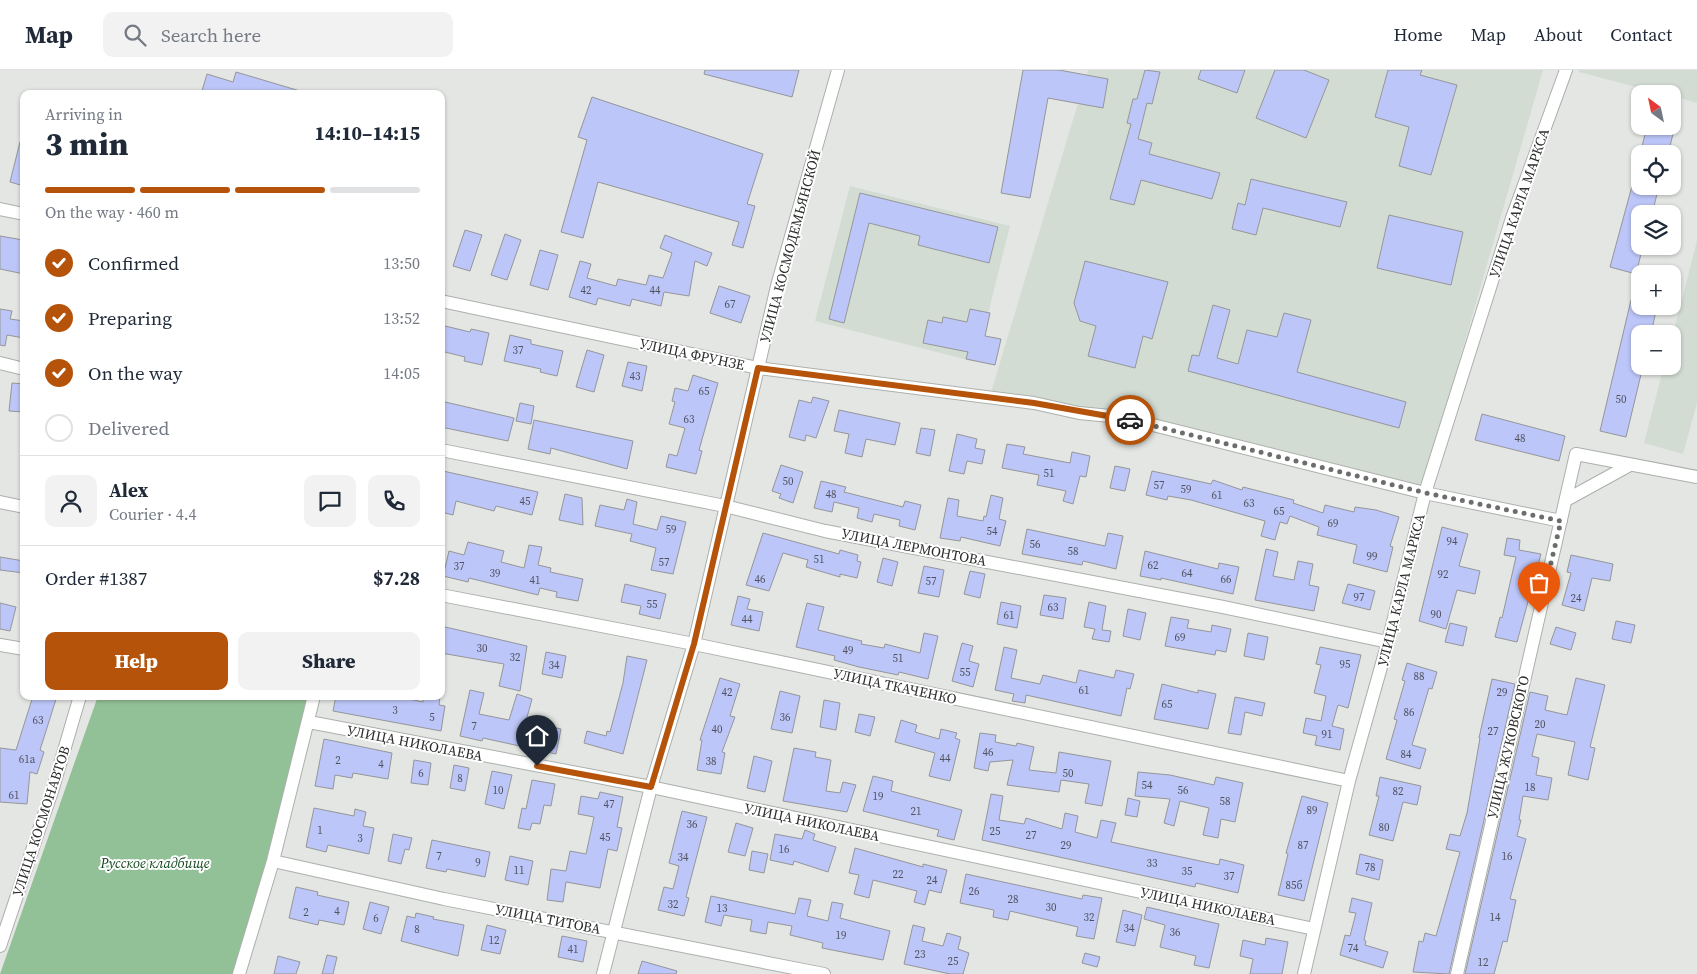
<!DOCTYPE html>
<meta charset="utf-8">
<style>
:root{--surface:#fff;--page:#f2f2f3;--text:#1f2937;--muted:#747a83;--line:#e0e1e3;--accent:#b45309}
body{margin:0;font-family:"Source Serif 4",serif;background:var(--page);color:var(--text);height:100vh;display:flex;flex-direction:column;font-size:19px;white-space:nowrap}
*{box-sizing:border-box;margin:0}
p{font-size:16px;color:var(--muted)}
.icon{flex:none;width:28px;height:28px;fill:none;stroke:currentColor;stroke-width:2;stroke-linecap:round;stroke-linejoin:round}
.map{position:relative;flex:1;overflow:hidden}
.panel{position:absolute;left:20px;top:20px;width:425px;height:610px;display:flex;flex-direction:column;background:var(--surface);border-radius:10px;box-shadow:0 1px 4px #0004}
.panel>*{flex:none}
.needle{width:32px;rotate:327deg}
.controls{position:absolute;left:1631px;top:15px;display:grid;gap:10px}
.controls a{display:grid;place-items:center;width:50px;height:50px;border-radius:10px;background:var(--surface);box-shadow:0 1px 4px #0004;font-size:25px}
.pin{position:absolute;display:grid;place-items:center;width:42px;height:42px;color:#fff;margin:-51px -21px;border-radius:50% 50% 50% 0;rotate:-45deg;box-shadow:0 0 5px #0007}
.pin .icon{rotate:45deg}
.courier{position:absolute;display:grid;place-items:center;width:50px;height:50px;margin:-25px;border:4px solid #b45309;border-radius:50%;background:#fff;color:#222;box-shadow:0 1px 6px #0007}
.head em{font-style:normal;font-weight:800}
.head div{display:flex;flex-direction:column-reverse}
.head{display:flex;align-items:center;justify-content:space-between;height:85px;padding:0 25px}
h1{font-size:32px;font-weight:800;line-height:38px}
.bar{display:grid;grid-template-columns:repeat(4,1fr);gap:8px 5px;align-content:center;height:60px;padding:0 25px}
.bar i{height:6px;border-radius:4px;background:var(--line)}
.bar .current{background:var(--accent)}
.bar p{grid-column:span 4}
.line{display:flex;align-items:center;gap:12px;padding:0 25px;border-top:1px solid var(--line)}
.line div{flex:1}
.round{display:grid;place-items:center;flex:none;width:52px;height:52px;border-radius:10px;background:var(--page)}
ol{padding:0 25px;list-style:none}
li{display:flex;align-items:center;gap:15px;height:55px}
li p{margin-inline-start:auto}
li .icon{padding:5px;border-radius:50%;background:var(--accent);color:#fff;stroke-width:4}
li:last-child{color:var(--muted)}
li i{width:28px;height:28px;border:2px solid var(--line);border-radius:50%}
.primary-button{display:flex;gap:10px;margin-top:auto;padding:10px 25px}
.primary-button a{flex:1;height:58px;border-radius:10px;background:var(--accent);color:#fff;font-size:20px;font-weight:800;line-height:58px;text-align:center}
.primary-button a+a{background:var(--page);color:var(--text)}
header{display:flex;align-items:center;gap:30px;box-sizing:border-box;height:70px;padding:0 25px;background:var(--surface);border-bottom:1px solid var(--line)}
header strong{font-size:24px}
nav{display:flex;gap:28px;margin-inline-start:auto;font-size:18px}
.search{width:350px;height:45px;background:var(--page);display:flex;align-items:center;gap:12px;box-sizing:border-box;padding:0 18px;border-radius:10px;color:var(--muted);font-size:19px}
.map>svg:first-child{display:block}
.built{fill:#d2dcd3}
.green{fill:#93c197}
.building{fill:#bcc6f8;stroke:#959699}
.lines{fill:none;stroke-linecap:round;stroke-linejoin:round}
.street-casing{stroke:#acb0ac;stroke-width:14}
.street{stroke:#fff;stroke-width:12}
.done{stroke:#6c6e6c;stroke-width:5;stroke-dasharray:0 9}
.route{stroke:#b45309;stroke-width:6}
.labels{text-anchor:middle;stroke-width:4;stroke-linejoin:round;paint-order:stroke}
.number-label{font-size:11px;fill:#50535f}
.street-label{font-size:14px;fill:#2c2d2c;stroke:#fff}
.park-label{font-size:14px;font-style:italic;fill:#10461c;stroke:#fff}
</style>
<header>
<strong>Map</strong>
<div class="search"><svg class="icon" aria-label="search" viewBox="0 0 24 24"><circle cx="10" cy="10" r="6"/><path d="M15 15l6 6"/></svg>Search here</div>
<nav><a>Home</a><a>Map</a><a>About</a><a>Contact</a></nav>
</header>
<div class="map">
<svg width="1697" height="904" viewBox="0 0 1697 904">
<rect width="100%" height="100%" fill="#e3e6e3"/>
<path class="built" d="M1088,0H1543L1423,417L989,329Z
M1579,0H1697V33L1673,26L1672,24H1663L1579,2Z
M850,116L1010,156L976,292L815,251Z
M1697,171V333L1683,384L1644,373L1664,296H1672L1673,264Z"/>
<path class="green" d="M98,626H307L274,770L236,904H0Z"/>
<path class="building" d="M705,0H799L792,27L704,4Z
M1023,0H1059L1108,9L1103,38L1048,28L1030,128L1001,123Z
M1145,0L1160,2L1152,34L1147,33L1138,69L1152,73L1149,84L1220,103L1212,129L1141,110L1134,135L1110,129L1131,54L1127,53L1133,29H1137Z
M1201,0H1245L1237,23L1198,9Z
M1275,0H1304L1329,10L1306,68L1256,48Z
M1388,0H1422L1420,5L1457,15L1431,105L1399,96L1409,57L1375,47Z
M236,2L300,21L299,24H201L207,4L233,12Z
M592,27L763,84L747,134L755,136L743,178L732,175L739,152L598,112L583,168L561,162L587,70L578,67Z
M1647,57L1673,64L1668,84H1640Z
M20,72H24V116L10,112Z
M1251,109L1347,132L1340,157L1263,138L1256,165L1232,159L1238,133L1245,135Z
M1632,116H1659L1652,144H1640V176H1643L1636,204L1610,197Z
M860,123L998,157L989,193L918,175L920,166L869,153L844,253L829,249Z
M1389,145L1463,162L1451,215L1377,198Z
M465,160L482,165L470,201L453,196Z
M505,164L521,170L507,210L491,205Z
M665,165L712,183L707,196L695,191L689,226L664,222L661,236L632,229L630,236L598,228L596,235L569,227L580,191L591,194L587,208L616,216L618,209L646,215L649,205L663,208L672,183L660,178Z
M0,166L23,170L21,180H24V204L0,199Z
M540,180L558,185L548,220L530,215Z
M1085,191L1168,212L1152,269L1143,266L1135,298L1088,286L1096,256L1080,251L1074,233Z
M719,216L750,226L741,253L710,243Z
M1631,230L1640,232V236H1657L1651,264H1640V296H1643L1626,367L1600,361Z
M1213,235L1230,240L1217,288L1238,294L1247,260L1277,267L1284,243L1311,250L1297,302L1406,332L1399,358L1188,301L1192,285L1199,286Z
M0,239L12,241L10,249L24,251V268L7,265L5,276L0,275Z
M970,239L990,243L985,266L1001,269L995,295L966,289L968,282L923,273L928,250L942,253L943,247L967,252Z
M441,255L470,262L471,259L489,263L482,295L464,291L465,287L441,281Z
M510,265L531,270V274L563,281L557,306L540,302L541,299L504,291Z
M587,280L604,285L594,322L576,317Z
M628,292L647,296L642,321L622,316Z
M693,305L718,313L699,380L702,381L696,404L666,397L669,384L677,386L685,358L669,354L675,332L672,331L675,318L688,321Z
M12,313L24,314V342L9,341Z
M813,327L829,331L816,368L806,365L805,371L789,367L799,330L811,333Z
M441,331L514,348L508,371L441,357Z
M520,333L534,336L531,354L516,351Z
M839,340L900,353L895,375L866,369L862,387L845,383L849,364L834,361Z
M1482,344L1565,366L1559,391L1475,370Z
M534,350L633,371L627,399L551,378L550,384L528,379Z
M921,358L935,360L930,386L916,383Z
M957,364L977,369L975,378L985,380L982,394L967,391L964,404L949,401Z
M1007,374L1025,377L1023,384L1070,393L1072,382L1090,386L1086,407L1080,406L1073,434L1063,431L1066,421L1037,415L1039,405L1002,398Z
M781,395L803,402L793,433L779,428L781,424L772,421Z
M1115,396L1130,399L1125,421L1110,418Z
M443,401L538,422L532,445L496,436L494,441L456,431L453,445L441,442Z
M1152,401L1211,414L1213,410L1242,420L1243,417L1294,430L1293,433L1323,443L1325,435L1354,442L1355,437L1376,440L1399,447L1390,476L1393,477L1387,502L1353,493L1357,475L1317,465L1319,457L1290,446L1287,454L1280,452L1275,470L1261,466L1265,451L1191,430L1168,426L1167,430L1146,425Z
M821,411L846,417L844,422L903,437L905,431L921,435L915,460L899,456L900,450L874,444L872,452L857,448L859,438L834,432L832,442L814,438Z
M565,424L582,428L583,455L559,450Z
M991,425L1003,428L999,449L1006,451L1000,476L961,467L960,471L940,468L948,428L959,430L957,446L983,451L984,446L986,447Z
M627,429L637,432L633,454L657,460L661,446L686,452L673,504L651,500L656,478L630,471L632,464L595,456L600,435L624,440Z
M1442,457L1468,464L1459,496L1480,501L1475,524L1457,520L1446,559L1419,551Z
M1027,459L1105,476L1108,463L1123,466L1116,499L1083,491L1082,495L1022,484Z
M763,463L839,484L840,480L858,485L857,491L861,492L857,508L840,504V507L806,497L808,490L783,483L769,521L746,515Z
M1507,468L1520,470L1519,480L1541,484L1517,572L1495,567L1500,547L1502,548L1516,487L1504,485Z
M468,472L504,481L501,492L524,498L529,475L542,477L538,495L551,498L550,502L583,509L578,531L556,527L557,522L540,518L538,525L469,508L468,512L443,506L449,481L464,485Z
M1266,479L1278,482L1273,506L1294,510L1298,491L1313,494L1309,515L1319,517L1314,541L1255,530Z
M1145,481L1218,499L1219,493L1239,497L1233,524L1161,508V510L1140,506Z
M1571,485L1613,494L1610,511L1592,508L1584,541L1562,535L1571,503L1567,502Z
M0,487L24,491V503L0,500Z
M883,488L898,492L892,516L877,512Z
M924,496L944,500L939,527L918,523Z
M970,501L985,504L980,528L964,524Z
M625,514L666,524L660,549L639,544L641,536L621,532Z
M1348,514L1375,521L1370,540L1342,533Z
M1044,525L1066,528L1063,549L1040,545Z
M738,526L750,529L747,539L763,542L759,561L731,555Z
M1001,532L1021,536L1017,558L997,554Z
M1089,532L1106,536L1102,560L1111,561L1109,572L1092,569L1095,559L1084,557Z
M0,533L16,537L10,561L0,559Z
M807,533L824,537L818,560L862,571L861,574L884,578L885,574L920,583L924,563L938,566L928,609L899,602L898,605L859,597L834,590L835,586L796,577Z
M1128,539L1146,543L1140,570L1123,566Z
M1171,547L1189,550L1187,558L1211,562L1212,555L1231,559L1226,582L1216,580L1215,585L1165,576Z
M1616,551L1635,555L1631,573L1612,569Z
M1450,553L1467,557L1463,576L1445,572Z
M441,556L527,576L520,621L499,616L504,594L441,583Z
M1556,557L1576,563L1571,580L1550,574Z
M1248,563L1268,567L1264,590L1244,586Z
M962,573L973,576L969,591L979,594L973,617L952,611Z
M1004,577L1017,580L1011,608L1040,614L1043,605L1076,613L1079,600L1114,608L1116,600L1134,604L1130,619L1127,618L1121,646L1026,625L1025,633L1012,631L1014,624L995,620Z
M1320,577L1361,585L1348,638L1338,635L1332,656L1344,659L1340,680L1315,675L1317,666L1303,663L1306,648L1321,651L1326,626L1314,623L1321,595L1316,594Z
M546,582L566,586L562,608L542,604Z
M627,586L647,590L623,684L584,673L587,661L606,666L607,661L610,662L623,613Z
M1407,593L1437,602L1432,619L1429,618L1412,675L1426,679L1420,699L1386,689L1397,650L1394,649L1405,611L1402,610Z
M720,608L740,614L730,646L735,647L722,682L725,683L721,704L697,700L702,670H700Z
M1576,608L1605,615L1590,677L1595,678L1588,710L1568,705L1575,672L1537,664L1532,686L1539,688L1536,705L1552,708L1548,730L1523,726L1519,750H1521L1517,766L1526,769L1510,829L1516,830L1507,872L1503,871L1494,904H1465L1530,622L1548,626L1545,640L1567,645Z
M1492,609L1515,614L1449,904L1413,902L1419,871L1423,872L1425,863L1436,866L1460,782L1446,779L1450,764L1460,766L1467,743L1480,668H1479Z
M1162,614L1198,623V620L1216,624L1208,659L1154,649Z
M470,620L484,623L479,644L509,650L517,624L532,629L526,651L561,659L556,684L483,668L482,671L460,666Z
M780,621L800,626L792,663L771,659Z
M33,626H57L40,680L44,682L37,704L30,702L27,734L0,732V678L16,680Z
M336,626H395L423,632L424,626H440L439,635L445,636L441,661L333,641Z
M1235,627L1265,633L1262,646L1245,642L1241,665L1228,663Z
M824,630L840,633L836,660L820,657Z
M859,644L875,647L870,666L855,662Z
M901,650L917,655L915,662L939,669L941,659L957,663L955,668L960,670L950,711L929,706L935,683L895,672Z
M980,663L996,665L995,672L1016,676L1017,673L1034,677L1029,700L1056,703L1059,682L1111,691L1102,736L1085,733L1089,714L1061,710L1059,722L1007,715L1013,690L990,692L988,701L974,698Z
M324,669L392,683L388,709L353,703L352,708L335,705L333,719L315,716Z
M794,678L816,682L815,687L831,690L826,721L840,723L843,712L856,715L847,742L783,731Z
M754,686L772,691L765,722L747,718Z
M414,690L431,693L428,715L411,713Z
M454,695L469,698L465,721L450,718Z
M492,701L512,705L504,739L485,734Z
M1138,702L1170,705L1214,715L1216,707L1243,713L1235,752L1221,749L1218,768L1203,765L1209,738L1180,731L1174,756L1164,753L1170,729L1135,726Z
M873,706L893,711L891,721L962,740L954,770L937,766L939,760L863,741Z
M1380,707L1421,716L1417,735L1403,732L1393,771L1369,765L1379,726H1376Z
M532,710L555,714L551,736L544,735L540,754L532,753L530,760L518,758L522,738L526,739Z
M600,722L623,727L617,757L622,758L617,781L608,779L600,818L566,812L563,832L547,830L551,799L566,801L570,781L586,784L594,747L578,744L581,726L598,729Z
M991,724L1003,726L999,750L1024,754L1026,748L1062,759L1065,743L1078,746L1075,762L1097,768L1101,750L1116,753L1111,772L1219,795L1220,789L1244,795L1238,823L1196,813L1195,817L982,770Z
M1302,726L1328,733L1304,831L1278,825L1288,784L1286,783Z
M1128,728L1140,731L1137,747L1125,745Z
M314,738L354,746L355,739L366,742L363,756L374,758L369,784L328,775L326,782L306,777Z
M682,741L707,747L686,827L689,828L684,846L658,840L664,817L673,819L679,796L669,793Z
M736,753L753,758L745,786L728,782Z
M805,760L815,764L813,770L836,777L828,802L794,791L793,795L770,790L775,764L802,769Z
M393,764L412,768L409,780L405,779L401,794L388,791Z
M432,770L490,782L485,807L447,799L446,802L426,798Z
M855,778L923,797V794L947,800L941,823L929,820L925,835L914,832L917,821L873,810L869,828L854,824L859,805L849,803Z
M752,781L768,784L764,803L749,800Z
M1360,784L1383,790L1379,810L1356,804Z
M510,786L533,791L528,815L505,810Z
M966,804L1082,829L1083,825L1102,828L1094,869L1076,866L1078,857L1010,841L1008,850L993,847L994,840L960,833Z
M296,817L318,822L317,825L349,832L344,855L319,850L318,855L289,848Z
M711,826L795,844L799,828L811,830L807,846L828,851L832,832L843,834L840,848L890,861L883,890L822,878L823,873L790,865L792,856L768,852L766,864L750,861L752,850L724,845L721,856L705,852Z
M1352,828L1372,833L1364,870L1366,871L1365,875L1388,882L1383,898L1340,885L1345,865L1350,866L1356,843L1349,842Z
M370,832L389,837L381,864L363,859Z
M1147,837L1219,854L1209,898L1194,895L1196,886L1160,877L1165,855L1144,849Z
M1123,840L1142,845L1135,876L1116,872Z
M416,843L434,847L433,849L464,855L458,886L401,871L407,846L415,848Z
M487,855L506,860L500,884L481,880Z
M913,855L925,858L922,871L943,876L947,863L961,867L958,879L969,883L963,904H950L904,894Z
M562,866L587,871L583,892L558,887Z
M1266,868L1288,872L1282,904H1250L1253,889L1240,886L1243,870L1265,875Z
M1085,883L1100,887L1097,897L1082,893Z
M327,885L337,887L333,904H322Z
M278,886L300,892L296,904H274Z
M642,891L677,901L676,904H638Z"/>
<g class="lines">
<g class="street-casing">
<path id="street" d="M0,139L24,144
M441,231L758,298L1034,333L1079,343L1121,347L1425,423L1561,451
M0,293L24,299
M441,380L725,436L825,461L1223,537L1388,572
M1566,430L1628,396
M0,432L24,437
M441,525L694,574L1349,711
M0,575L24,579
M309,652L651,717L1314,859
M273,791L444,829L824,904
M0,876L53,718L80,626
M239,904L273,791L314,626
M603,904L651,717L694,574L777,216L838,0
M1304,904L1349,711L1388,572L1425,423L1512,148L1566,0
M1457,904L1576,384L1697,407"/>
</g>
<use href="#street" class="street"/>
</g>
<g class="lines">
<path class="done" d="M1130,350L1426,423L1561,451L1539,543"/>
<path class="route" d="M537,696L651,717L694,574L758,298L1034,333L1130,350"/>
</g>
<g class="labels">
<g class="number-label">
<text x="586" y="224">42</text>
<text x="655" y="224">44</text>
<text x="730" y="238">67</text>
<text x="518" y="284">37</text>
<text x="635" y="310">43</text>
<text x="704" y="325">65</text>
<text x="1621" y="333">50</text>
<text x="689" y="353">63</text>
<text x="1520" y="372">48</text>
<text x="1049" y="407">51</text>
<text x="788" y="415">50</text>
<text x="1159" y="419">57</text>
<text x="1186" y="423">59</text>
<text x="831" y="428">48</text>
<text x="1217" y="429">61</text>
<text x="525" y="435">45</text>
<text x="1249" y="437">63</text>
<text x="1279" y="445">65</text>
<text x="1333" y="457">69</text>
<text x="671" y="463">59</text>
<text x="992" y="465">54</text>
<text x="1452" y="475">94</text>
<text x="1035" y="478">56</text>
<text x="1073" y="485">58</text>
<text x="1372" y="490">99</text>
<text x="819" y="493">51</text>
<text x="664" y="496">57</text>
<text x="1153" y="499">62</text>
<text x="459" y="500">37</text>
<text x="495" y="507">39</text>
<text x="1187" y="507">64</text>
<text x="1443" y="508">92</text>
<text x="760" y="513">46</text>
<text x="1226" y="513">66</text>
<text x="535" y="514">41</text>
<text x="931" y="515">57</text>
<text x="1359" y="531">97</text>
<text x="1576" y="532">24</text>
<text x="652" y="538">55</text>
<text x="1053" y="541">63</text>
<text x="1436" y="548">90</text>
<text x="1009" y="549">61</text>
<text x="747" y="553">44</text>
<text x="1180" y="571">69</text>
<text x="482" y="582">30</text>
<text x="848" y="584">49</text>
<text x="515" y="591">32</text>
<text x="898" y="592">51</text>
<text x="1345" y="598">95</text>
<text x="554" y="599">34</text>
<text x="965" y="606">55</text>
<text x="1419" y="610">88</text>
<text x="1084" y="624">61</text>
<text x="727" y="626">42</text>
<text x="1502" y="626">29</text>
<text x="1167" y="638">65</text>
<text x="395" y="644">3</text>
<text x="1409" y="646">86</text>
<text x="432" y="651">5</text>
<text x="785" y="651">36</text>
<text x="38" y="654">63</text>
<text x="1540" y="658">20</text>
<text x="474" y="660">7</text>
<text x="717" y="663">40</text>
<text x="1493" y="665">27</text>
<text x="1327" y="668">91</text>
<text x="988" y="686">46</text>
<text x="1406" y="688">84</text>
<text x="945" y="692">44</text>
<text x="27" y="693">61а</text>
<text x="338" y="694">2</text>
<text x="711" y="695">38</text>
<text x="381" y="698">4</text>
<text x="421" y="707">6</text>
<text x="1068" y="707">50</text>
<text x="460" y="712">8</text>
<text x="1147" y="719">54</text>
<text x="1530" y="721">18</text>
<text x="498" y="724">10</text>
<text x="1183" y="724">56</text>
<text x="1398" y="725">82</text>
<text x="14" y="729">61</text>
<text x="878" y="730">19</text>
<text x="1225" y="735">58</text>
<text x="609" y="738">47</text>
<text x="1312" y="744">89</text>
<text x="916" y="745">21</text>
<text x="692" y="758">36</text>
<text x="1384" y="761">80</text>
<text x="320" y="764">1</text>
<text x="995" y="765">25</text>
<text x="1031" y="769">27</text>
<text x="605" y="771">45</text>
<text x="360" y="772">3</text>
<text x="1066" y="779">29</text>
<text x="1303" y="779">87</text>
<text x="784" y="783">16</text>
<text x="439" y="790">7</text>
<text x="1507" y="790">16</text>
<text x="683" y="791">34</text>
<text x="478" y="796">9</text>
<text x="1152" y="797">33</text>
<text x="1370" y="801">78</text>
<text x="519" y="804">11</text>
<text x="1187" y="805">35</text>
<text x="898" y="808">22</text>
<text x="1229" y="810">37</text>
<text x="932" y="814">24</text>
<text x="1294" y="819">85б</text>
<text x="974" y="825">26</text>
<text x="1013" y="833">28</text>
<text x="673" y="838">32</text>
<text x="1051" y="841">30</text>
<text x="722" y="842">13</text>
<text x="337" y="845">4</text>
<text x="306" y="846">2</text>
<text x="1089" y="851">32</text>
<text x="1495" y="851">14</text>
<text x="376" y="852">6</text>
<text x="1129" y="862">34</text>
<text x="417" y="863">8</text>
<text x="1175" y="866">36</text>
<text x="841" y="869">19</text>
<text x="494" y="874">12</text>
<text x="1353" y="882">74</text>
<text x="573" y="883">41</text>
<text x="920" y="888">23</text>
<text x="953" y="895">25</text>
<text x="1483" y="896">12</text>
</g>
<g class="street-label">
<text transform="translate(1519 133) rotate(-71)" y="5">УЛИЦА КАРЛА МАРКСА</text>
<text transform="translate(790 176) rotate(-75)" y="5">УЛИЦА КОСМОДЕМЬЯНСКОЙ</text>
<text transform="translate(692 284) rotate(12)" y="5">УЛИЦА ФРУНЗЕ</text>
<text transform="translate(914 477) rotate(11)" y="5">УЛИЦА ЛЕРМОНТОВА</text>
<text transform="translate(1401 520) rotate(-76)" y="5">УЛИЦА КАРЛА МАРКСА</text>
<text transform="translate(895 616) rotate(12)" y="5">УЛИЦА ТКАЧЕНКО</text>
<text transform="translate(415 673) rotate(11)" y="5">УЛИЦА НИКОЛАЕВА</text>
<text transform="translate(1508 677) rotate(-77)" y="5">УЛИЦА ЖУКОВСКОГО</text>
<text transform="translate(41 751) rotate(-72)" y="5">УЛИЦА КОСМОНАВТОВ</text>
<text transform="translate(812 752) rotate(12)" y="5">УЛИЦА НИКОЛАЕВА</text>
<text transform="translate(1208 836) rotate(12)" y="5">УЛИЦА НИКОЛАЕВА</text>
<text transform="translate(548 849) rotate(11)" y="5">УЛИЦА ТИТОВА</text>
</g>
<g class="park-label">
<text x="155" y="798">Русское кладбище</text>
</g>
</g>
</svg>
<div class="controls">
<a><svg class="needle" viewBox="-14 -14 28 28"><path d="M0-13l5 13h-10z" fill="#e53935"/><path d="M0 13l5-13h-10z" fill="#747a83"/></svg></a>
<a><svg class="icon" aria-label="locate" viewBox="0 0 24 24"><circle cx="12" cy="12" r="6"/><path d="M12 2v4M12 18v4M2 12h4M18 12h4"/></svg></a>
<a><svg class="icon" aria-label="layers" viewBox="0 0 24 24"><path d="M12 4l9 5-9 5-9-5zM3 14l9 5 9-5"/></svg></a>
<a>+</a>
<a>−</a>
</div>
<div class="pin" style="left:1539px;top:543px;background:#ea580c"><svg class="icon" aria-label="bag" viewBox="0 0 24 24"><path d="M5 8h14l-1 12H6zM9 8a3 3 0 0 1 6 0"/></svg></div>
<div class="pin" style="left:537px;top:696px;background:#1f2937"><svg class="icon" aria-label="home" viewBox="0 0 24 24"><path d="M3 11l9-7 9 7M6 9v11h12V9"/></svg></div>
<div class="courier" style="left:1130px;top:350px"><svg class="icon" aria-label="car" viewBox="0 0 24 24"><path d="M5 17H2v-5l4-1 3-4h7l3 4 3 1v5h-3M9 17h6M6 11h13"/><circle cx="7" cy="17" r="2"/><circle cx="17" cy="17" r="2"/></svg></div>
<section class="panel">
<div class="head"><div><h1>3 min</h1><p>Arriving in</p></div><em>14:10–14:15</em></div>
<div class="bar"><i class="current"></i><i class="current"></i><i class="current"></i><i></i><p>On the way · 460 m</p></div>
<ol>
<li><svg class="icon" aria-label="check" viewBox="0 0 24 24"><path d="M5 12l5 5 9-10"/></svg>Confirmed<p>13:50</p></li>
<li><svg class="icon" aria-label="check" viewBox="0 0 24 24"><path d="M5 12l5 5 9-10"/></svg>Preparing<p>13:52</p></li>
<li><svg class="icon" aria-label="check" viewBox="0 0 24 24"><path d="M5 12l5 5 9-10"/></svg>On the way<p>14:05</p></li>
<li><i></i>Delivered</li>
</ol>
<div class="line" style="height:90px"><a class="round"><svg class="icon" aria-label="person" viewBox="0 0 24 24"><circle cx="12" cy="8" r="4"/><path d="M4 21q1-7 8-7t8 7"/></svg></a><div><b>Alex</b><p>Courier · 4.4</p></div><a class="round"><svg class="icon" aria-label="chat" viewBox="0 0 24 24"><path d="M4 5h16v11H9l-5 4z"/></svg></a><a class="round"><svg class="icon" aria-label="phone" viewBox="0 0 24 24"><path d="M5 4h4l2 5-3 2q2 4 5 5l2-3 5 2v4C11 20 4 13 5 4z"/></svg></a></div>
<div class="line" style="height:65px"><div>Order #1387</div><b>$7.28</b></div>
<div class="primary-button"><a>Help</a><a>Share</a></div>
</section>
</div>
